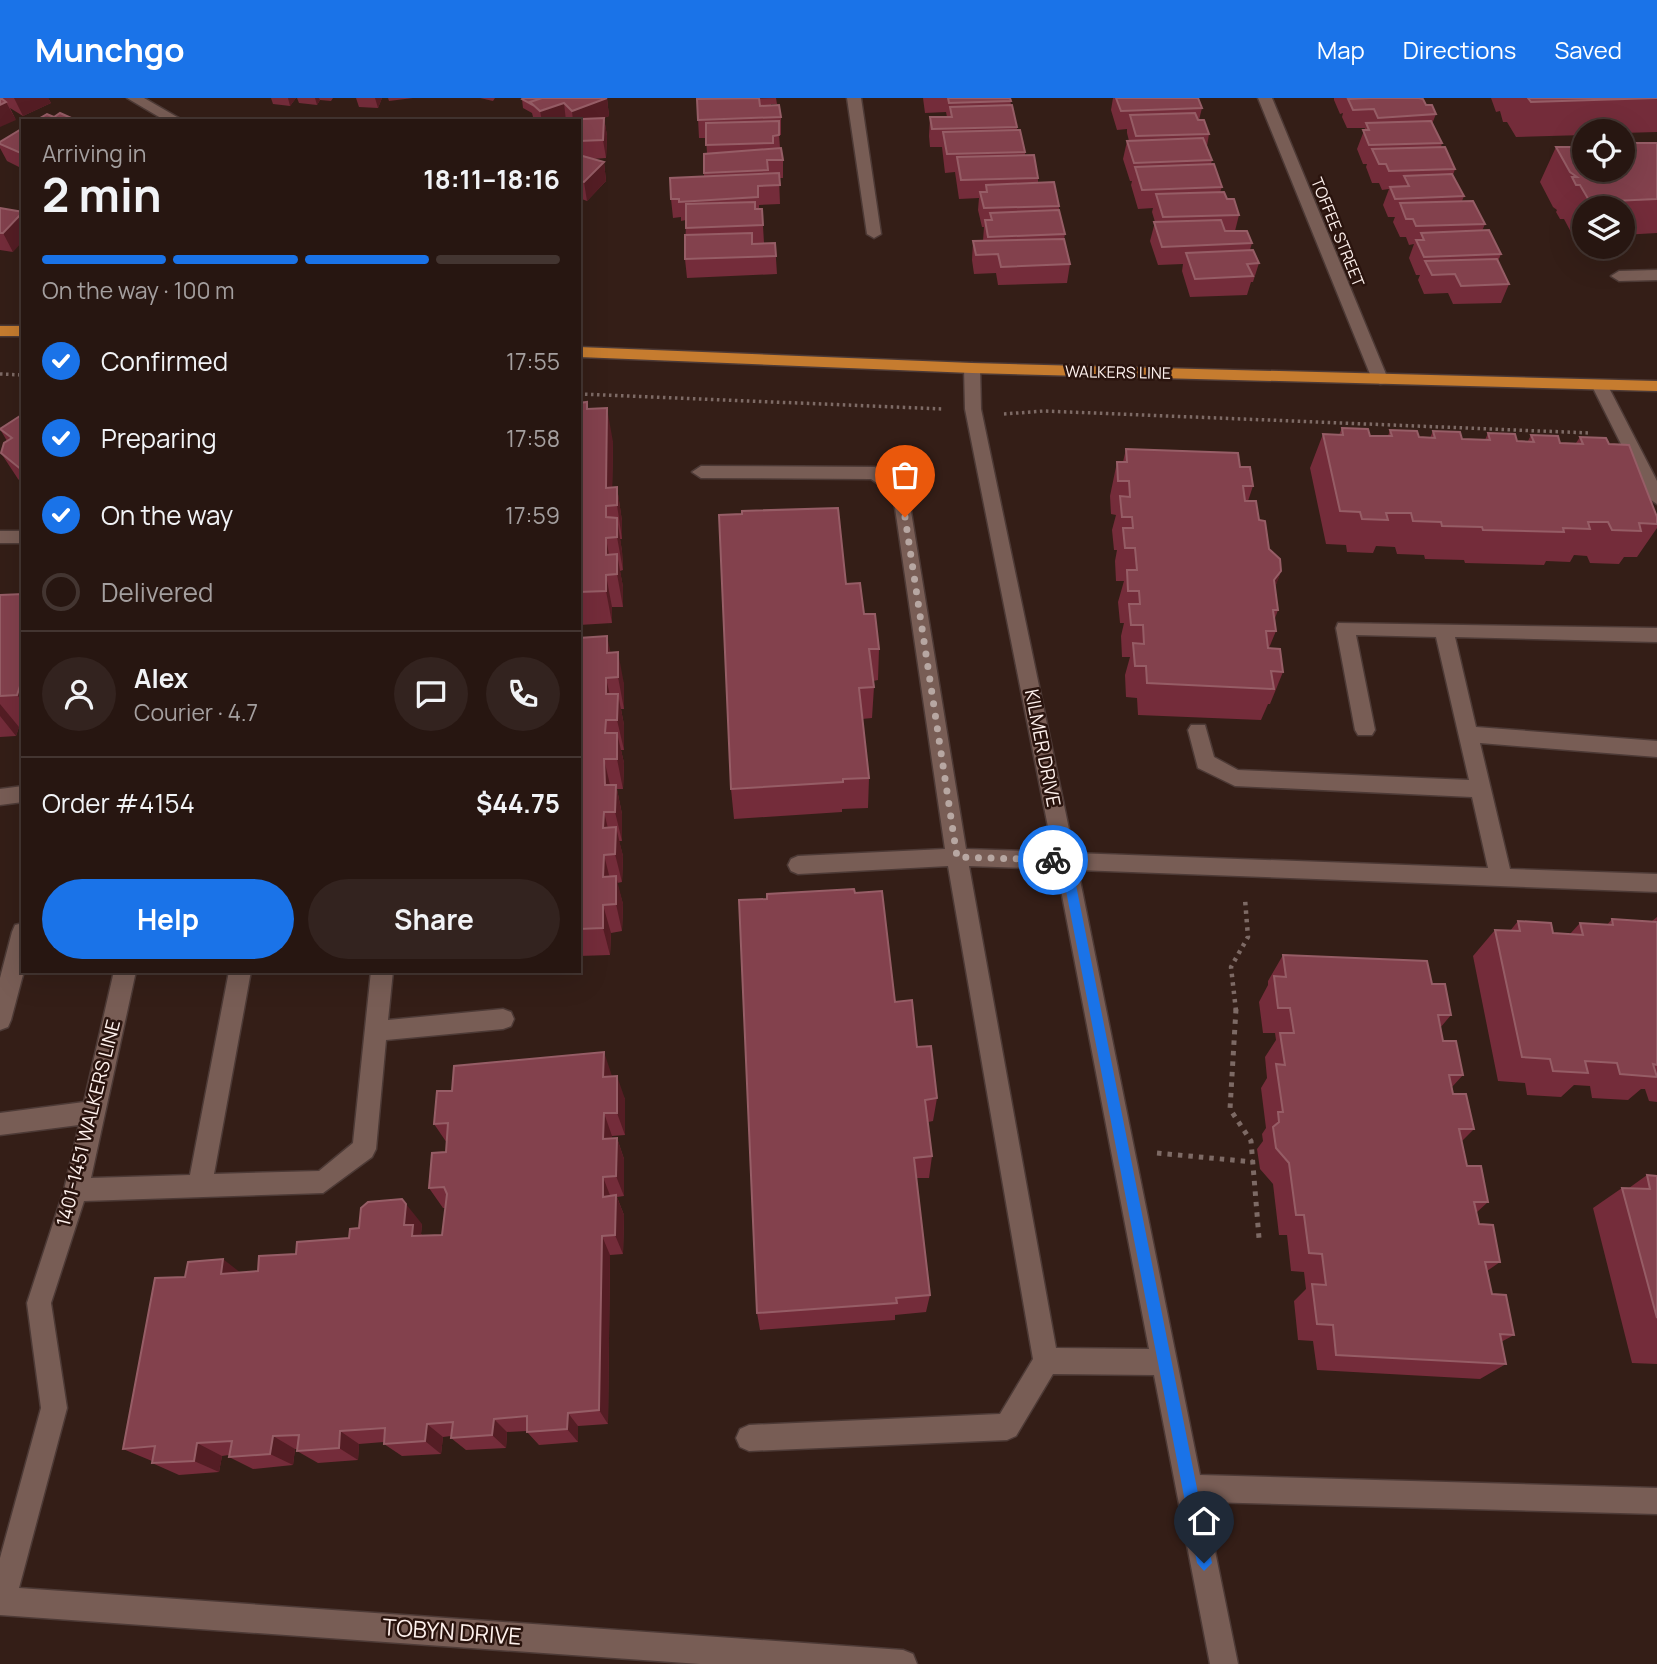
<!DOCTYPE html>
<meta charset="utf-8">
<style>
:root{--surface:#271611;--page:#33231f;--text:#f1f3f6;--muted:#a49f9f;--line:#433531;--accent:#1a73e8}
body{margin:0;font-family:Manrope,sans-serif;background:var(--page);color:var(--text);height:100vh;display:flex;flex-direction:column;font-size:26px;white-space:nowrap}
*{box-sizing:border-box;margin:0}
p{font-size:23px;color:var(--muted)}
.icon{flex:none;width:38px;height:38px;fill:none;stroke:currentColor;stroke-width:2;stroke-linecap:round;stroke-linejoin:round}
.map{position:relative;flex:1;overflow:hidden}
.panel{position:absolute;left:21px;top:21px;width:560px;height:854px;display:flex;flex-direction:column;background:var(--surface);border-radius:0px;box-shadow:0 7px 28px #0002,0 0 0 2px var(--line)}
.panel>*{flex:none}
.tools{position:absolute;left:1572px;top:21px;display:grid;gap:14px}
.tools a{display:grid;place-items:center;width:63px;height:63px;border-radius:50%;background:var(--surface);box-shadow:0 7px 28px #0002,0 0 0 2px var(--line);font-size:35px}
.pin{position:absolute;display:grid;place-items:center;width:60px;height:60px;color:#fff;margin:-72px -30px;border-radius:50% 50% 50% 0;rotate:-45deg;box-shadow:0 0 7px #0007}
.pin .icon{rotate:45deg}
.courier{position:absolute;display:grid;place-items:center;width:70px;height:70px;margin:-35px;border:5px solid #1a73e8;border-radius:50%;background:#fff;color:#222;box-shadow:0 2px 9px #0007}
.head em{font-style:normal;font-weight:700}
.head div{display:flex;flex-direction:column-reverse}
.head{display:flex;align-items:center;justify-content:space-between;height:119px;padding:0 21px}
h1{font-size:46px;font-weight:700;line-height:52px}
.bar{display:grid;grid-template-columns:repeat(4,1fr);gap:10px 7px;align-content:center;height:84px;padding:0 21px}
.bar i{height:9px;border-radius:5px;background:var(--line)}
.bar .current{background:var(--accent)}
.bar p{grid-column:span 4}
.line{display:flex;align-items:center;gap:18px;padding:0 21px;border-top:2px solid var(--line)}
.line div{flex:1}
.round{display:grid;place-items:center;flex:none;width:74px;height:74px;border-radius:37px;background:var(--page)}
ol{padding:0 21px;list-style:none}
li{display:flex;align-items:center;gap:21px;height:77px}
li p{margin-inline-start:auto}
li .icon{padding:7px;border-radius:50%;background:var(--accent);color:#fff;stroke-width:4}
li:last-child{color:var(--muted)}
li i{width:38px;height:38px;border:4px solid var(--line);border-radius:50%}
.primary-button{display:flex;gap:14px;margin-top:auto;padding:14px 21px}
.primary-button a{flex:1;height:80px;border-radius:42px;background:var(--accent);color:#fff;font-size:28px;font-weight:700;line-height:80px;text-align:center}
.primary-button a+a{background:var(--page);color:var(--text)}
header{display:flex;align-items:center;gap:42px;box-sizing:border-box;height:98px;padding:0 35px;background:var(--accent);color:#fff}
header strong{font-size:33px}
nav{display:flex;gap:38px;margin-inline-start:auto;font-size:24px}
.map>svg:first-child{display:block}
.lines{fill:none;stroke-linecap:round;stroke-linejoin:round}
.minor-casing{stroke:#4d3a36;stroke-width:3}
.major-casing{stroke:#4d3a36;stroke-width:3}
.path-far2{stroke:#7d6a65;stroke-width:3.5;stroke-dasharray:2.5 3.5;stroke-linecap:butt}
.path-far1{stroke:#7d6a65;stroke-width:4.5;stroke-dasharray:3.5 5;stroke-linecap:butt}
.path{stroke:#7d6a65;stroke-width:5;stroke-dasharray:4.5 6;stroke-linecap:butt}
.minor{fill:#785d55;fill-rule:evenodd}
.major{fill:#c67c2f;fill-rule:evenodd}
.wall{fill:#742c3a}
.shaded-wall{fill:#541d24}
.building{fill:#83414d;stroke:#965d66;stroke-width:2}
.route{fill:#1a73e8}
.done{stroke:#b7a7a2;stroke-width:7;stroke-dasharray:0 12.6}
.labels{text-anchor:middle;stroke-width:5;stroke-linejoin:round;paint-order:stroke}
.far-street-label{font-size:16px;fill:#fef1ed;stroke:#2a140e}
.street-label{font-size:19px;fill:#fef1ed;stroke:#2a140e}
.near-street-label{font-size:23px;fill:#fef1ed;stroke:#2a140e}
</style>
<header>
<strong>Munchgo</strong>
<nav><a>Map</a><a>Directions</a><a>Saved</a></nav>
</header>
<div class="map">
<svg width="1657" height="1566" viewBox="0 0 1657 1566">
<rect width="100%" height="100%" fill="#341e17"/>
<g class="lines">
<g class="minor-casing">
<path id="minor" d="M127,0H144L184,23H166Z
M847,0H861L881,136L874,140L867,136Z
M1258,0H1272L1388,281L1386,285L1380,286L1372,281Z
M1657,172V182L1619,183L1611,178L1619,173Z
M972,265L980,270L981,311L1074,755L1488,770L1472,699L1235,688L1198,670L1188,632L1191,627H1205L1214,659L1238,672L1469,682L1436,539L1356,537L1375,632L1372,637H1358L1355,632L1336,530L1338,525L1657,530V544L1455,539L1476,629L1657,643V659L1480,645L1510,771L1657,776V794L1078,772L1200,1377L1657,1390V1416L1205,1404L1238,1566H1210L1154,1277L1053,1276L1016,1338L1007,1342L749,1353L740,1349L736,1340L740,1331L749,1327L1000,1316L1033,1261L948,768L798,776L791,773L788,767L791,761L798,758L945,751L893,396L871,381L701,380L692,374L701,368L875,369L907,389L966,751L1053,754L965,311L964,270ZM969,768L1057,771L1149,1251L1056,1250Z
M1600,283L1608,288L1657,383V406L1648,400L1592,288Z
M0,433H23V445H0Z
M23,688V704L0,707V691Z
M23,825L24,873L11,922L8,929L0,932V880L12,834L15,827Z
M114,873H136L91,1080L190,1077L229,873H251L214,1076L319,1073L353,1045L371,873H393L388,922L503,911L511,914L514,921L511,928L503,931L386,942L376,1051L372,1059L323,1095L84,1103L51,1205L67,1310L19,1490L903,1552L913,1556L917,1566H700L0,1517V1460L41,1310L27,1205L64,1092L79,1027L0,1037V1015L84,1004Z"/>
</g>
<g class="major-casing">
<path id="major" d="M0,228H23V238H0Z
M579,249L972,265L1657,283V293L972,275L579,259Z"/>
</g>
<path class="path-far2" d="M0,276L23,277
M579,296L944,311
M1004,316L1044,313L1590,335"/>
<path class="path-far1" d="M1236,913L1231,869L1248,839L1245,801"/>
<path class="path" d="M1236,911L1230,1011L1251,1043L1259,1140
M1157,1055L1253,1064"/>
<use href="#minor" class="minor"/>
<use href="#major" class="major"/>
</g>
<path class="wall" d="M0,0H48L51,5L23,18L10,10L16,22Z
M271,0H296L290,8L273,6Z
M297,0H333L331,3L320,2L317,7L299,5Z
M356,0H382L378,10L359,9Z
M388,0H413L389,3Z
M480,0H495L493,3Z
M607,0L609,18L604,20L607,38L606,60L592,61L604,64L606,83L587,103L579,100V23H534L532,15L523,10L522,1Z
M776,0L777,6H771V8L781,19V37H779L780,50L783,62V80H779L780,106L759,107V111H762L764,145H775L777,176L687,180L685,161L686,122L681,123V119L673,120L671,101L704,79V56L707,55L706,40H699L697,1Z
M922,0H1010L1011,7L1017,29V32L1025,54V58L1038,80V85L1059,108V112L1065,136L1064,141L1070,166L1067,185L998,187L996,175L974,176L972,162L973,143H983L984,129H982L978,112L979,100L959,101L955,74L945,75L942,49H930L929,38L930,19H947L946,14L925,15L923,0Z
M1113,0H1198L1202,10L1199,22L1209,36L1207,48L1212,62L1211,66L1222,89L1220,94L1239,117L1235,133L1252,145L1250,152L1259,165L1253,184H1251L1247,197L1190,199L1182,173L1183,166L1158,167L1150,143L1155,124L1152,114L1153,110L1138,111L1131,87L1132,83H1130L1123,61L1127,43H1129L1127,35V31L1117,32L1111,12Z
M1334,0H1419L1436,16L1432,26L1442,45L1441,49L1455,71L1453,77L1464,98L1462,103L1485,126L1482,133L1501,156L1498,163L1509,186L1501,205L1453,206L1448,195L1424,196L1418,182L1420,177H1416L1409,160L1414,146L1409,147L1406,139H1400L1393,124L1395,119H1388L1383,107L1389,91L1382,92L1379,85H1372L1366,69L1367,66H1363L1357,51L1365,30H1347L1342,19L1343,15L1340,16L1334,2Z
M1491,0H1657V34L1622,35V33H1584V37L1516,39L1507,24H1503L1500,13L1496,14Z
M23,30V71L7,63L0,50V44Z
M1633,45H1657V135L1622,137V110H1584V138H1573L1564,121H1560L1556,114L1557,112L1553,109L1540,84L1556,49L1632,48Z
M0,110L13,154L0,152Z
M579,305L588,311L613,344L612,389H617L622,423V441H620L622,453L623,472L620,473L623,489V509H612V525L579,527Z
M23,316V386L18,381L1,355L7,343L0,331Z
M1342,330L1370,338H1388L1390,332L1419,339L1430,340L1433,333L1462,341L1485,342L1488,335L1517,343H1528L1531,337L1560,345H1576L1580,339L1609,346L1657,419V430L1637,459H1624L1619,466L1590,465L1587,458L1574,457L1570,464L1546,463L1544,467L1465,465L1464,462L1425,461L1424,457L1397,456L1395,449L1376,448L1373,455L1347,454L1346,447L1326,446L1310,370L1323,336L1339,337Z
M1126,351L1240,369L1253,388L1248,403L1259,422L1269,451L1281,473L1275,489L1278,512L1274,523L1276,533L1269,550L1283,574L1270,606H1268L1261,622L1138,617L1137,600L1126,599L1125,577L1130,559H1122L1121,538L1124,525H1120L1118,504L1124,483H1116L1115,463L1117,452H1114L1112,432L1116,417L1111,416L1110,398L1117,364H1123Z
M846,486L864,516L879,551L878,582L873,583L874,589L872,620L862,621L869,680L868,710L842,711V714L734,721L731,691Z
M23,496V629H19L16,638L0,639V497Z
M579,540L611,555L624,586V611H621L624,627V652H621L624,665L623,691H617L622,716V743H619L623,758L622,784L617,785L623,806L622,833L611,835L610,857L579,858Z
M855,795L895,904L917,949L937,1000L933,1023L928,1024L932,1058L929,1080H916L930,1197L926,1214L895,1217V1222L760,1232L757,1215Z
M1657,819V1004L1649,1003L1645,991H1641L1628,1002L1592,1000L1590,988L1574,987L1561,999L1527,997L1525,985L1498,983L1473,858L1495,832L1510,833L1518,823L1553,835L1570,836L1580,825L1607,827L1612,821L1652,823Z
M1283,857L1432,886L1451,917L1440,930L1443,943L1463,977L1452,989L1453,996L1474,1031L1462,1043L1467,1068L1488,1104L1476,1115L1479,1126L1500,1164L1487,1173L1492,1196L1514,1237L1501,1244L1506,1266L1480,1281L1317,1272L1313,1243L1298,1242L1294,1203L1306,1191L1304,1174L1291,1173L1287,1137H1279L1273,1086L1260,1071L1257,1051L1263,1043L1262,1036L1266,1030L1261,990L1267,980L1265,959L1276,942L1275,935H1263L1259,904L1268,887V883Z
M612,978L625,1001V1037L612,1038L611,1040H617L624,1061V1098L617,1099L624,1117L623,1156L610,1157L608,1326L578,1328V1344L539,1347L527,1334V1333L507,1334L506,1350L466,1352L451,1340V1338L443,1339L441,1356L402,1358L384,1346V1344L359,1346L358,1362L318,1365L297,1353V1351H295L293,1367L253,1371L229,1359V1357L222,1358L219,1374L179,1377L152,1365V1363L123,1351L185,1179L258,1173L296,1156L349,1140L422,1126L421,1136L422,1137H442L445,1110H443L429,1090L446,1054L447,1045L434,1026L452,993Z
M1647,1077L1657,1078V1266L1632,1265L1593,1110L1622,1090H1629Z"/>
<path class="shaded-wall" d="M14,0H48L51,5L23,18Z
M288,0H296L290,8Z
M315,0H319L320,2L317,7Z
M375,0H382L378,10Z
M607,0L609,18L604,20L607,38L606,60L603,42L573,23L572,13Z
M6,4L16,22L0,29V7Z
M564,5L566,23H542L540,13Z
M604,64L606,83L587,103L584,84Z
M23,114V143L13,154L3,135Z
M607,310L613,344L612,408L606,390Z
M617,389L622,423V441L617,407Z
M617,420L622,453L623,472L617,439Z
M606,440L612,473L606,457Z
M617,456L623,489V509L617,476Z
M1281,473L1269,506L1274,482Z
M606,477L612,509V525L606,493Z
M607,538L614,570L607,555Z
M618,554L624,586V611L618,579Z
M23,579V604L17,597Z
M606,580L613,611L606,596Z
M618,596L624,627V652L617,622Z
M0,606L19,629L16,638L0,618Z
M617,635L624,665L623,691L617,661Z
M604,661L611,691L605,687Z
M616,687L622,716V743L615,714Z
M604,714L611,743L603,730Z
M616,729L623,758L622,784L615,756Z
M604,757L611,785L603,779Z
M616,778L623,806L622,833L616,806Z
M603,807L611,835L610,857L603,830Z
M604,954L612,978L603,979Z
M617,978L625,1001V1037L617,1015Z
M604,1015L612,1038L611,1062L603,1041Z
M617,1040L624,1061V1098L616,1078Z
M603,1079L611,1100L603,1099Z
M616,1097L624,1117L623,1156L615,1137Z
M406,1106L422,1126L421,1136L429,1146L427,1157L404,1127Z
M602,1138L610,1157L608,1326L599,1312Z
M223,1161L246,1179L221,1176Z
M568,1315L578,1328V1344L567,1331Z
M494,1321L507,1334L506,1350L492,1337Z
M427,1326L443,1339L441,1356L425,1343Z
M340,1333L359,1346L358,1362L339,1350Z
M273,1338L295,1351L293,1367L270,1356Z
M197,1345L222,1358L219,1374L194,1363Z"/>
<path class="building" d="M0,0H1L6,4L0,7Z
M523,0H542L530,4L531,6L522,1Z
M542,0H607L572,13L564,5L540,13L530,4Z
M759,0L760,8L779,7L781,19L698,22L697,1Z
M948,0H1010L1011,3L949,5Z
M1116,0H1198L1202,10L1121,13Z
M1370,0H1419L1423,1L1426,7H1432L1436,16L1378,20L1374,11L1353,12L1348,1Z
M1528,0H1657L1531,4Z
M1012,7L1017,29L932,31L930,19H952L950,9Z
M60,15L78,23H35L47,16L54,19Z
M1195,15L1198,22H1204L1209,36L1136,38L1130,17Z
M604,20L603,42L579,43V23H559V22Z
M779,23V37L773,38V45L706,47V25Z
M1431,23L1442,45L1369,47L1363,32H1369L1366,25Z
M23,30V56L0,46V44Z
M1020,32L1025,54L947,56L943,34Z
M1203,40L1212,62L1134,65L1127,43Z
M1633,45H1657V101L1590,104L1580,87H1576L1572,79H1577L1570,74L1556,49H1584V72H1622V48L1634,47Z
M1445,49L1455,71L1389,73L1386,66H1379L1372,51Z
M781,50L783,62H767L768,72L704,75V56Z
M579,57L604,64L584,84L579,83Z
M1034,57L1038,80L961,82L957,59Z
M1214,66L1222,89L1142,92L1135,69Z
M779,75L780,87L758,88V99L679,104V101H671L670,80Z
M1452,76L1464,98L1395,101L1390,89L1409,88L1404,78Z
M1054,84L1059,108L984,110L980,94H987L986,87Z
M1224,94L1227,101H1234L1239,117L1163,119L1156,96Z
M1473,103L1485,126L1416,128L1413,121H1406L1400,105Z
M755,104V111H762L763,127L686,130V106Z
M0,110L23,114L3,135H0Z
M1059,112L1065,136L988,139L985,122H992L990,115Z
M1221,122L1225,133H1247L1252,145L1162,149L1154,124Z
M1489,132L1501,156L1424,159L1416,142H1424L1421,135Z
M752,135V146L775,145L776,158L685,161V137Z
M1064,141L1070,166L1001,169L998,156L976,157L973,143Z
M1253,152L1259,165L1247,166L1253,178L1195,181L1186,155Z
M1497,161L1509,186L1461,188L1455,176L1432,177L1425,163Z
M587,304V311L607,310L606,390L617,389V407L606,408V419L617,420V439L606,440V457L617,456V476L606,477V493L579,494V305Z
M23,316V373L1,355L4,345L12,340L0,331Z
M1342,330L1368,331L1370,338H1392L1390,332L1417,333L1419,339L1435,340L1433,333L1460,334L1462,341L1490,342L1488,335L1515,336L1517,343L1534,344L1531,337L1558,338L1560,345L1583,346L1580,339L1606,340L1609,346L1629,347L1657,419V426L1639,425L1641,433L1612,432L1608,424H1588L1590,431L1563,430L1564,434L1483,432L1482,429L1442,428L1441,424L1413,423L1411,415H1386L1388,422L1362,421L1360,414L1340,413L1323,336L1343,337Z
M1126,351L1238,355L1240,369H1250L1253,388H1243L1245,403H1256L1259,422L1265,423L1269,451L1280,461L1281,473L1274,482L1278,512H1273L1276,533H1266L1268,550L1280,551L1283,574L1271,573L1274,591L1147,585L1146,568H1135L1133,545L1144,546L1143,527H1131L1129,506H1140L1139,493H1128L1127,472H1137L1135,450H1125L1123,430H1133L1132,419H1122L1120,398L1130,399L1129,383H1118L1117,364H1127Z
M838,410L846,486L860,485L864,516H875L879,551H869L874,589L859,590L869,680L843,681V684L731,691L719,417L742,416V413Z
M23,496V579L17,597L0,598V497Z
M607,538V555L618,554V579L606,580V596H618L617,622H606L605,635H617V661H604L605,687H616L615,714H604L603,730L616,729L615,756L604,757L603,779L616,778V806L603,807V830L579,831V540Z
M854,791L855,795L882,793L895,904L912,902L917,949L931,948L937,1000L925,1002L932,1058L914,1060L930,1197L896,1200L897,1205L757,1215L739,802L767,801V796Z
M1612,821L1657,824V967L1653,966L1657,979L1620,976L1617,965L1585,963L1588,975L1553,973L1550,961L1522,959L1495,832L1520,833L1518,823L1551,825L1553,835L1583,837L1580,825L1613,827Z
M1283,857L1427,863L1432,886H1445L1451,917H1438L1443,943H1456L1463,977H1449L1453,996H1466L1474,1031H1459L1467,1068H1481L1488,1104H1474L1479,1126L1493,1127L1500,1164H1485L1492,1196L1506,1197L1514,1237L1500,1236L1506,1266L1336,1257L1333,1227L1317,1226L1312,1186L1326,1187L1322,1156L1309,1155L1304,1117H1296L1289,1065L1276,1050L1273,1029L1279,1024L1278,1014H1283L1276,966L1285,967L1280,935H1294L1290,910H1278L1274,878L1286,879Z
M604,954L603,979L617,978V1015H604L603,1041L617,1040L616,1078L603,1079V1099L616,1097L615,1137L602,1138L599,1312L568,1315L567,1331L527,1334V1318L494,1321L492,1337L451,1340L453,1324L427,1326L425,1343L384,1346L385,1330L340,1333L339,1350L297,1353L299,1337L273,1338L270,1356L229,1359L232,1343L197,1345L194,1363L152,1365L155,1348L123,1351L155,1180L185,1179L188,1164L223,1161L221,1176L258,1173L259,1158L296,1156L297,1144L349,1140L350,1131L359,1130L361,1110L368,1104L402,1101L406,1106L404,1127H413L412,1138L442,1137L447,1096L444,1089L429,1090L432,1055L446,1054L448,1025L434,1026L437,993H452L454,968Z
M1647,1077L1657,1078V1220L1622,1090L1650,1091Z"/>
<path class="route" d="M1066,757L1071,762L1212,1465L1204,1473L1197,1465L1061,767L1049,765L1047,762L1053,757Z"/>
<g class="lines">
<path class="done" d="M905,419L957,759L1053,762"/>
</g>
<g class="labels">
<g class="far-street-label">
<text transform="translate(1338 134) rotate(68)" y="6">TOFFEE STREET</text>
<text transform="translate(1118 274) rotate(1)" y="6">WALKERS LINE</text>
</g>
<g class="street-label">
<text transform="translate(1043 650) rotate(79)" y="7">KILMER DRIVE</text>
<text transform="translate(88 1025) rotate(-76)" y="7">1401-1451 WALKERS LINE</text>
</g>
<g class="near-street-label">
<text transform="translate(452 1534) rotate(4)" y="8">TOBYN DRIVE</text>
</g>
</g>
</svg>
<div class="tools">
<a><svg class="icon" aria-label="locate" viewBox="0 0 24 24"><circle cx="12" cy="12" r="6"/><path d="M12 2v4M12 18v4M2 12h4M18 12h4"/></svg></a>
<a><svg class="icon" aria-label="layers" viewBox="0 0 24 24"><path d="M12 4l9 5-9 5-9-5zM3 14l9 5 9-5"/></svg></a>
</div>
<div class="pin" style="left:905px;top:419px;background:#ea580c"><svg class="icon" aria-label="bag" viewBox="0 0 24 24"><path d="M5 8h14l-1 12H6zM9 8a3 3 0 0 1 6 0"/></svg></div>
<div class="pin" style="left:1204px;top:1465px;background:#1f2937"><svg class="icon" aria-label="home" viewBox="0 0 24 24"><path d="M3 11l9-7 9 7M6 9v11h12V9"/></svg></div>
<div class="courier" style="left:1053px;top:762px"><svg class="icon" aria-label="bike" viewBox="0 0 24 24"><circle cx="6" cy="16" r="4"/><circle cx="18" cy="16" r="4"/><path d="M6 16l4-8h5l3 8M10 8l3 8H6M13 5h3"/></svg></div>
<section class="panel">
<div class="head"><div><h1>2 min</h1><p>Arriving in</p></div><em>18:11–18:16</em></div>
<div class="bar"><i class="current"></i><i class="current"></i><i class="current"></i><i></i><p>On the way · 100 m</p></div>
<ol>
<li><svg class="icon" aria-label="check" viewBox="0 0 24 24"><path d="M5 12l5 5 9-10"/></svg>Confirmed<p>17:55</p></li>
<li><svg class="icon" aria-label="check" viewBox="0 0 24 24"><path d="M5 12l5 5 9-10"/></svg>Preparing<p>17:58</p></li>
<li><svg class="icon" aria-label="check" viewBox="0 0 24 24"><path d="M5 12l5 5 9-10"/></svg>On the way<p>17:59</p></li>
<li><i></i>Delivered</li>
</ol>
<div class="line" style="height:126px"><a class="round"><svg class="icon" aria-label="person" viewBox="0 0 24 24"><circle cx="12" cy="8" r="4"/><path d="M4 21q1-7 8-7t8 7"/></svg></a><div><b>Alex</b><p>Courier · 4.7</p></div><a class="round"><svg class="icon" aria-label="chat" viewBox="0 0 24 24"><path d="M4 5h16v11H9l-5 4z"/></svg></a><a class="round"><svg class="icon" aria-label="phone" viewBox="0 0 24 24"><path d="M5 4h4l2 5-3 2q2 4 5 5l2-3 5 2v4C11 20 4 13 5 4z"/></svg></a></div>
<div class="line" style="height:91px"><div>Order #4154</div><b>$44.75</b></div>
<div class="primary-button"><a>Help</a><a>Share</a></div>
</section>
</div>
